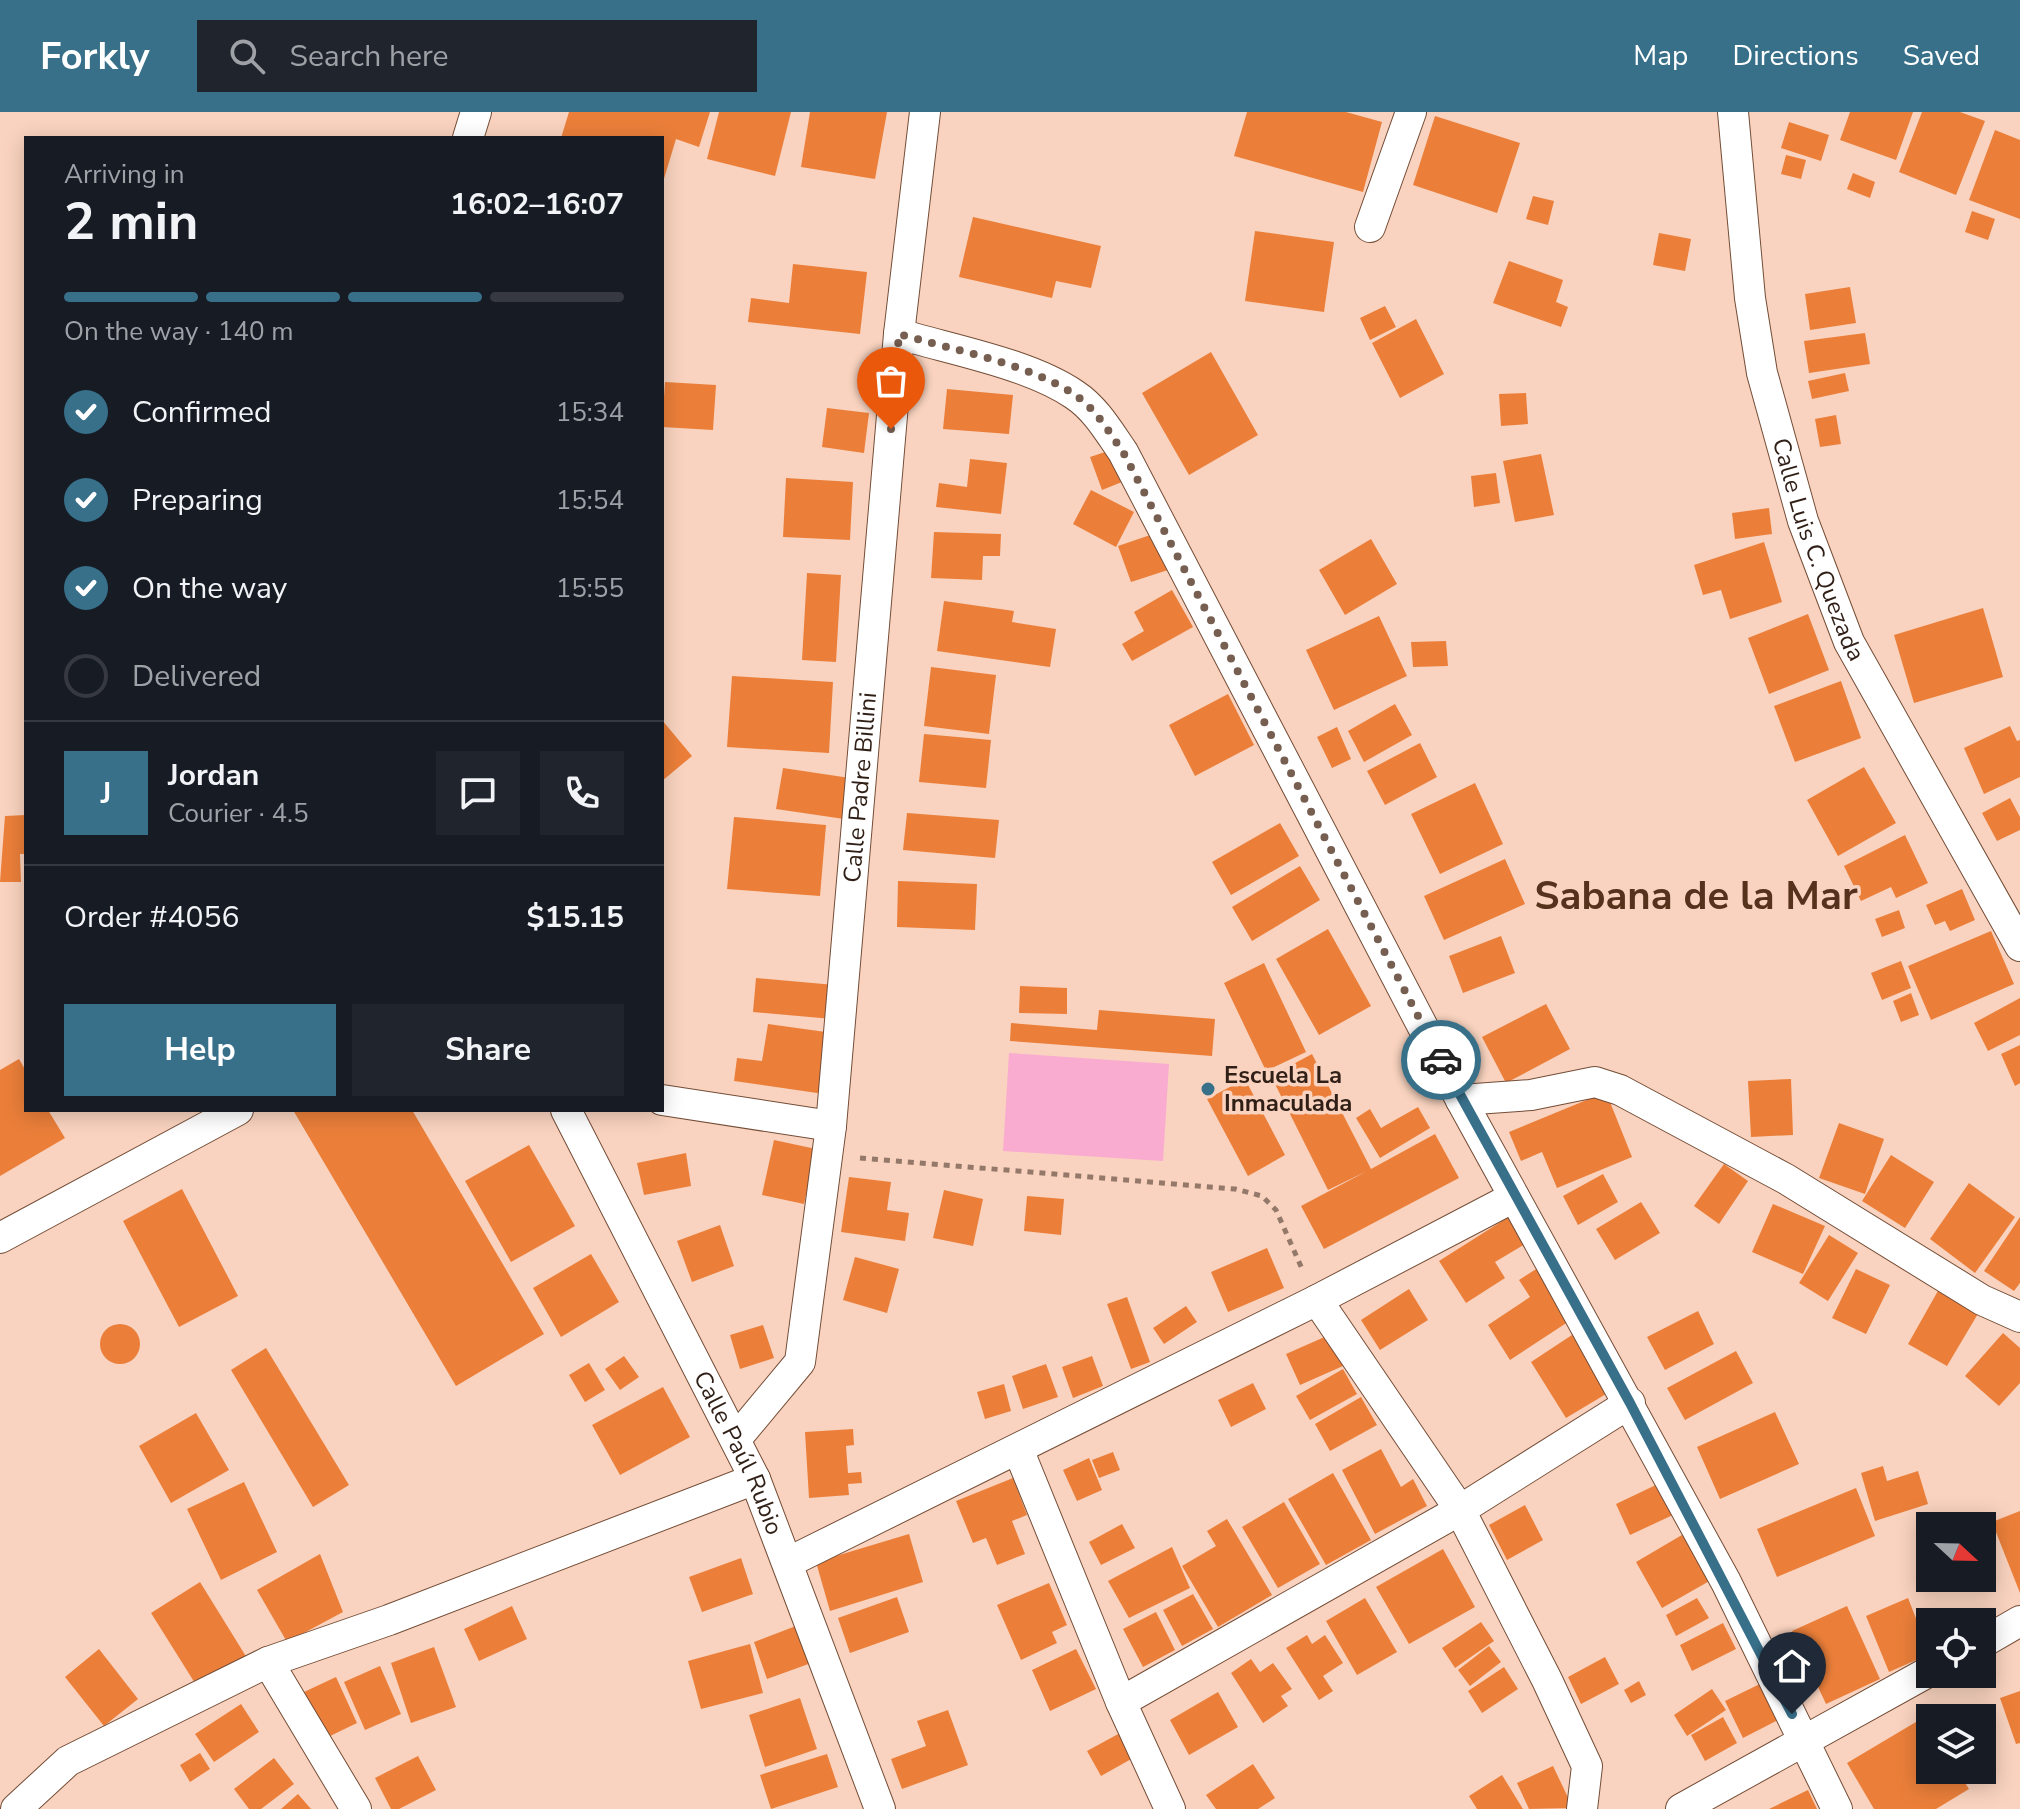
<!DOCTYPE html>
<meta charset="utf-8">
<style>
:root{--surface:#171b24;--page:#20242c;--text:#f1f3f6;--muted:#9ea1a6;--line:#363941;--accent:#38708a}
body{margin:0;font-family:"Nunito Sans",sans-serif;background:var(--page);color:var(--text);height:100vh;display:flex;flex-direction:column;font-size:30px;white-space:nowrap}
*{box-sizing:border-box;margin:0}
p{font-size:26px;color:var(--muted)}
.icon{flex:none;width:44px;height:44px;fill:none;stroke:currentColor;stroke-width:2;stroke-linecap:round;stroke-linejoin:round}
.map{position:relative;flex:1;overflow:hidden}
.side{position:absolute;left:24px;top:24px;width:640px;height:976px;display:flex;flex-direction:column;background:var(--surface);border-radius:0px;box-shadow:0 4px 20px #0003}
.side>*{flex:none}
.needle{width:52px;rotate:112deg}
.controls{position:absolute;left:1916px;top:1400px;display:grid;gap:16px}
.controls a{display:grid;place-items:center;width:80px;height:80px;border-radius:0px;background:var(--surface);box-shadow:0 4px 20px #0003;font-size:40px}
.pin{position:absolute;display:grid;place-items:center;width:68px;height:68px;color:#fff;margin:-82px -34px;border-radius:50% 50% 50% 0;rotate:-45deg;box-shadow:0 0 8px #0007}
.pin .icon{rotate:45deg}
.courier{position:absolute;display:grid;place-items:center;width:80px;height:80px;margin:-40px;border:6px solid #38708a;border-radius:50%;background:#fff;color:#222;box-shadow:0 2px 10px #0007}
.summary em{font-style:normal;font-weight:700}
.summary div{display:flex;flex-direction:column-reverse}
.summary{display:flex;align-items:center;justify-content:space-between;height:136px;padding:0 40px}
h1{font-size:52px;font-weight:700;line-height:60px}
.bar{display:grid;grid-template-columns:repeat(4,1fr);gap:12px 8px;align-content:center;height:96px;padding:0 40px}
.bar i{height:10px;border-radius:6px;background:var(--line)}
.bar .current{background:var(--accent)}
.bar p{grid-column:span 4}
.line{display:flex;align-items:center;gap:20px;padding:0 40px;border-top:2px solid var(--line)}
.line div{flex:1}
.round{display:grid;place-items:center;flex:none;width:84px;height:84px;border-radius:0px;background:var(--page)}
ol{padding:0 40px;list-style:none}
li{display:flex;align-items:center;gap:24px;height:88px}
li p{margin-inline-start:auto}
li .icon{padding:8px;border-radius:50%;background:var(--accent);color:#fff;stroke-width:4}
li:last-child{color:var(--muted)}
li i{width:44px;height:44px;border:4px solid var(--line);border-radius:50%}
.cta{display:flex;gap:16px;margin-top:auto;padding:16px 40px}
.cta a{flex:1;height:92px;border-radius:0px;background:var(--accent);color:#fff;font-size:32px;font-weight:700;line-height:92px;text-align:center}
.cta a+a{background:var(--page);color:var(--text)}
header{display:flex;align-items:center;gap:48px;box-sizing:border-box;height:112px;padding:0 40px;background:var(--accent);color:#fff}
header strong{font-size:38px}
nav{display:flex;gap:44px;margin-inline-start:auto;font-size:28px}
.search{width:560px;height:72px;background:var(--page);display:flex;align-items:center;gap:20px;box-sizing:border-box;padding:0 28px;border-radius:0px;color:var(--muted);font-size:30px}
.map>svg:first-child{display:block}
.pitch{fill:#f9acd0}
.building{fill:#eb7f3a}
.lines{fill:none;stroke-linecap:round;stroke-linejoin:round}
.minor-casing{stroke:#744d37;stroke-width:32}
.path{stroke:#94796a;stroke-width:5;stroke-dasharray:6 6;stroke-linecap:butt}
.minor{stroke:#fff;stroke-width:30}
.done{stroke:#765e51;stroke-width:8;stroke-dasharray:0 14.4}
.route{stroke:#38708a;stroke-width:10}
.poi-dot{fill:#38708a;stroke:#f9d3bf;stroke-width:3}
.labels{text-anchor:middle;stroke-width:7;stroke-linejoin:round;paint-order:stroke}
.street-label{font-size:24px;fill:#301f16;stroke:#f9d3bf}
.poi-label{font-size:24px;font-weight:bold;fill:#301f16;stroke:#f9d3bf;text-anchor:start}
.town-label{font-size:40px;font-weight:bold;fill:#56311b;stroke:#f9d3bf}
</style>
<header>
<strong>Forkly</strong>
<div class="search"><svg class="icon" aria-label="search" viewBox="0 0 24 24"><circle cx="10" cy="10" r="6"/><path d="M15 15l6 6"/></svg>Search here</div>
<nav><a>Map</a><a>Directions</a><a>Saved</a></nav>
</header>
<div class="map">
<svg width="2020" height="1697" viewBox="0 0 2020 1697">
<rect width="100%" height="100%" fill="#f9d3bf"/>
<path class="pitch" d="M1009,941L1169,952L1163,1049L1003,1039Z"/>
<path class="building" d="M569,0H710L699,35L676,27L663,70L662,26H561Z
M719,0H791L775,64L707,47Z
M810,0H887L875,67L801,55Z
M1247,0H1346L1382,10L1363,80L1234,44Z
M1850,0H1913L1896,48L1840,28Z
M1922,0H1960L1985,9L1956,83L1899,60Z
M1435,4L1520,31L1497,101L1413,73Z
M1789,10L1829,23L1821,49L1781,36Z
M1995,18L2020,28V107L1969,88Z
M1786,43L1806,48L1801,67L1781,62Z
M1853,61L1875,70L1870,86L1847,77Z
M1533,84L1554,89L1548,113L1526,107Z
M1972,99L1995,107L1988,128L1965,120Z
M973,105L1101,134L1091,176L1056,169L1052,186L959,165Z
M1255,119L1334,130L1324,200L1245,189Z
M1659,121L1691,127L1685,159L1653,153Z
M1509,149L1563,168L1556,190L1568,195L1561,215L1493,191Z
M793,152L867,160L860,222L748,210L751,186L789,191Z
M1850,175L1856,211L1810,218L1805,182Z
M1385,194L1396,215L1370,228L1360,206Z
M1416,207L1444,262L1400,286L1372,231Z
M1865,221L1870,252L1809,261L1804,229Z
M1211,240L1258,323L1189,363L1142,281Z
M1845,261L1849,279L1812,287L1808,269Z
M665,270L716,273L713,318L662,315Z
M947,277L1013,283L1009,322L943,317Z
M1526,281L1528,312L1501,314L1499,282Z
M827,296L869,301L864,341L822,335Z
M1836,303L1841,332L1820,335L1815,307Z
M1111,338L1122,370L1102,378L1090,345Z
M1541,342L1554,403L1515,410L1503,349Z
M970,347L1007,351L1001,402L936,395L939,371L967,375Z
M1496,361L1500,391L1474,395L1471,364Z
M786,366L853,370L850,428L783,425Z
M1091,378L1134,400L1116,435L1073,412Z
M1769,396L1772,422L1735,427L1732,401Z
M934,420L1001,422L1000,444H983L982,468L931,466Z
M1159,420L1171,457L1131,470L1118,434Z
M1371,427L1397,472L1345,503L1319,458Z
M1764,430L1782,490L1730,507L1721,478L1703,483L1694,453Z
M807,461L841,463L836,550L802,548Z
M1172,478L1193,515L1132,549L1122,532L1144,519L1134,500Z
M944,489L1014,499L1012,510L1056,517L1050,555L937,539Z
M1983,496L2003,565L1914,591L1894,523Z
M1808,502L1829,558L1769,582L1748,526Z
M1379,504L1407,564L1334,598L1306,538Z
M1446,529L1448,554L1413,555L1411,530Z
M931,555L996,563L989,622L924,614Z
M732,564L833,570L829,641L727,635Z
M1841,569L1861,626L1795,650L1774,594Z
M1228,582L1254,633L1195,664L1169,613Z
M1395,592L1412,623L1364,650L1348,619Z
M662,608L692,644L662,669Z
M2010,614L2017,629L2020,628V665L1984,682L1964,636Z
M1337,615L1351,647L1332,656L1317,625Z
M924,622L991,628L986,676L919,670Z
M1420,631L1437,665L1385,693L1367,659Z
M1864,655L1896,711L1838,744L1807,688Z
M783,656L850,666L844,707L776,697Z
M1475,671L1503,732L1440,762L1411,702Z
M2010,686L2020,705V718L1997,729L1982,701Z
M907,701L999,708L995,746L903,738Z
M26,703V742H20L21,770H0L5,704Z
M734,705L826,713L820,784L727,777Z
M1280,711L1299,744L1231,783L1212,750Z
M1905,723L1928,771L1896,786L1891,775L1861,789L1844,754Z
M1505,747L1525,792L1444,828L1424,784Z
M1300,754L1320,788L1252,829L1232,795Z
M898,769L977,772L975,818L897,815Z
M1962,777L1975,808L1950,819L1945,809L1935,813L1926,793Z
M1899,798L1905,816L1882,825L1875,807Z
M1328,817L1371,894L1319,923L1276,847Z
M1991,819L2014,872L1931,908L1908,854Z
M1501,824L1515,861L1463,881L1449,844Z
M1901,849L1911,876L1882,888L1871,861Z
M1264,851L1306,940L1266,959L1224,871Z
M756,866L835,873L832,907L753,900Z
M1020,874L1067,876V902L1019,901Z
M1911,881L1919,903L1901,910L1893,889Z
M2020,886V923L1988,939L1974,911Z
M1546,892L1570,937L1506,971L1482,925Z
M1099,898L1215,907L1212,944L1010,929L1011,911L1097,918Z
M768,912L833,921L824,982L734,969L737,946L762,949Z
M2020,933V971L2015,974L2001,942Z
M1312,942L1371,1057L1435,1022L1459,1066L1324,1137L1301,1094L1367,1059L1328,1078L1271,964Z
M19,947L26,959V998H48L65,1026L0,1064V958Z
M1245,967L1285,1043L1248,1064L1207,987Z
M1791,967L1793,1023L1751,1025L1748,969Z
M1606,980L1632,1045L1557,1076L1542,1040L1521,1049L1509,1020Z
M1418,995L1430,1016L1380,1046L1356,1006L1370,997L1381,1016Z
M293,998H412L544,1222L456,1274Z
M1839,1011L1884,1027L1865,1082L1819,1066Z
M774,1028L816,1037L804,1092L762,1083Z
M529,1033L575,1114L511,1150L465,1069Z
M686,1041L691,1074L644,1083L637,1051Z
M1891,1043L1934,1070L1905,1116L1862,1089Z
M1724,1052L1748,1069L1719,1112L1694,1094Z
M1603,1062L1618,1090L1578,1113L1563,1084Z
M849,1065L891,1070L887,1098L909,1101L905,1129L841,1120Z
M1969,1071L2015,1105L1975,1161L1930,1127Z
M182,1077L238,1184L179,1215L123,1109Z
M944,1078L983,1087L973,1134L933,1126Z
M1027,1084L1064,1087L1061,1123L1024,1119Z
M1641,1090L1660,1121L1615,1148L1596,1117Z
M1773,1092L1825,1114L1803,1162L1752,1140Z
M1518,1099L1535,1126L1495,1150L1505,1166L1466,1191L1439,1149Z
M2020,1105V1171L2014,1179L1984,1159Z
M720,1113L734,1154L692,1170L677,1129Z
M1829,1123L1858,1141L1828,1189L1799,1171Z
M1267,1136L1284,1176L1228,1200L1211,1160Z
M591,1142L619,1190L561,1225L533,1176Z
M855,1145L899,1157L887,1201L843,1188Z
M1544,1152L1577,1204L1510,1248L1488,1213L1530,1185L1519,1168Z
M1856,1157L1890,1173L1866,1222L1832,1206Z
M1409,1177L1428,1208L1380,1238L1361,1208Z
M1939,1177L1979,1200L1947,1254L1908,1232Z
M1127,1185L1150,1250L1131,1257L1107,1192Z
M1186,1194L1197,1210L1164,1232L1153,1216Z
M1698,1199L1714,1232L1665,1258L1647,1225Z
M100 1232a20 20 0 1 1 40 0a20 20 0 1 1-40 0Z
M763,1213L774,1246L740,1257L730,1223Z
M1575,1221L1611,1279L1566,1306L1531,1250Z
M2003,1221L2020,1236V1271L1999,1294L1965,1264Z
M1329,1223L1343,1254L1300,1273L1286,1242Z
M266,1236L349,1373L313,1395L231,1258Z
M1736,1239L1753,1271L1685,1308L1667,1276Z
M624,1244L639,1265L620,1278L605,1257Z
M1092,1244L1103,1274L1073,1286L1062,1255Z
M589,1251L605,1278L585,1290L569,1263Z
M1046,1252L1058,1285L1023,1297L1012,1264Z
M1343,1257L1357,1282L1310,1308L1296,1284Z
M1253,1271L1266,1297L1231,1315L1218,1288Z
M1004,1272L1011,1299L985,1307L977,1280Z
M663,1275L690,1325L620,1363L592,1313Z
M1361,1285L1377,1313L1330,1339L1315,1312Z
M1775,1300L1799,1352L1720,1387L1697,1335Z
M196,1301L229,1358L171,1391L139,1334Z
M853,1317L854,1333L846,1334L848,1361L861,1360L862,1371L848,1372L849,1383L809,1386L805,1320Z
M1381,1337L1401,1375L1413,1367L1427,1394L1375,1422L1342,1358Z
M1113,1340L1120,1358L1099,1366L1092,1348Z
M1089,1346L1102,1378L1077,1389L1063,1358Z
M1883,1354L1887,1369L1918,1359L1928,1392L1875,1409L1861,1361Z
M1333,1361L1371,1428L1326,1453L1288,1387Z
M1013,1366L1027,1403L1012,1409L1025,1442L997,1453L986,1426L973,1431L956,1389Z
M244,1370L277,1440L221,1468L187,1397Z
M1660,1371L1675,1402L1630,1423L1616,1392Z
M1856,1376L1875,1424L1777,1465L1757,1417Z
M1284,1390L1320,1452L1278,1476L1242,1415Z
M1525,1393L1543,1428L1507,1448L1489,1413Z
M2020,1399V1481L1992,1410Z
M1227,1407L1272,1483L1218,1515L1182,1454L1216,1434L1207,1419Z
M1122,1412L1135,1436L1101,1453L1089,1430Z
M1687,1420L1713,1467L1662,1496L1636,1450Z
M909,1422L923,1470L830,1499L816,1450Z
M1172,1435L1190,1476L1129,1506L1108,1469Z
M1443,1437L1475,1495L1409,1532L1376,1475Z
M320,1442L343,1500L287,1530L257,1478Z
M741,1446L753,1482L702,1500L689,1465Z
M200,1470L247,1546L198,1576L151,1501Z
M1049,1471L1067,1513L1052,1520L1057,1531L1021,1548L997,1493Z
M1193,1482L1213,1517L1182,1534L1163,1498Z
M897,1485L909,1520L850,1541L838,1506Z
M1365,1486L1397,1540L1357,1563L1326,1509Z
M1697,1486L1709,1506L1676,1524L1666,1503Z
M1908,1486L1930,1542L1889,1560L1866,1504Z
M512,1494L527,1527L479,1549L464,1517Z
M1847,1494L1880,1567L1826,1592L1792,1519Z
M1156,1500L1175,1538L1143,1555L1123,1517Z
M1481,1510L1494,1529L1455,1556L1442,1536Z
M1723,1511L1736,1537L1692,1559L1680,1533Z
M801,1512L814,1550L767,1567L754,1530Z
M1307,1523L1312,1532L1325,1523L1343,1551L1323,1564L1333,1579L1319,1588L1286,1536Z
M750,1532L763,1581L701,1597L688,1549Z
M1489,1534L1501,1550L1470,1574L1458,1558Z
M434,1535L456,1595L411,1611L391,1551Z
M99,1537L138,1587L104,1614L65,1565Z
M1076,1537L1096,1577L1050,1599L1032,1558Z
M1605,1545L1619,1572L1581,1592L1568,1565Z
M1251,1547L1260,1560L1273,1551L1292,1577L1281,1584L1288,1594L1263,1611L1231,1561Z
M380,1554L401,1602L365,1618L344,1570Z
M1504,1555L1518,1577L1482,1601L1468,1579Z
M336,1565L357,1611L326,1626L304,1580Z
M1639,1569L1646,1583L1631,1591L1624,1578Z
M1766,1569L1784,1605L1743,1626L1725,1589Z
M1712,1577L1726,1598L1687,1624L1674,1603Z
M2020,1579V1631L2016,1632L2000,1586Z
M1218,1580L1238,1615L1189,1643L1170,1608Z
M800,1586L817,1637L765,1655L749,1603Z
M241,1592L259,1620L214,1650L195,1622Z
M948,1598L968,1653L902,1677L891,1647L926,1634L917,1609Z
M1926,1604L1930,1611V1658H1957L1969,1677L1936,1697H1874L1847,1651Z
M1723,1605L1737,1631L1705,1649L1691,1623Z
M1120,1621L1133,1646L1101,1664L1087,1639Z
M200,1641L210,1657L190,1670L180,1653Z
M827,1642L838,1675L771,1697L760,1663Z
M418,1644L436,1678L399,1697H391L375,1666Z
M274,1646L294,1672L261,1697H249L234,1677Z
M1253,1652L1275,1686L1258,1697H1216L1206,1683Z
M1553,1654L1573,1696L1529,1697L1517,1671Z
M1502,1663L1523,1697H1477L1469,1684Z
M1808,1678L1817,1697H1769Z
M298,1682L311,1697H281Z"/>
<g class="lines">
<g class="minor-casing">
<g id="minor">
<path id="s1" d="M1733,0L1750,186L1762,261L1803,409L1849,530L2020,834"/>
<path d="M468,26L476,0"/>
<path d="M1370,115L1411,0"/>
<path d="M899,222C953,238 1030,252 1075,283C1096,297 1109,320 1123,340L1461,988L1726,1470L1837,1697"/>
<path d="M662,988L831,1014"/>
<path d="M1461,988L1531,983L1595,970L1620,978L1786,1067L1982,1188L2020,1205"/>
<path id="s2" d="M566,998L755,1367L880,1697"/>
<path d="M0,1126L238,998"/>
<path d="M1317,1188L1460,1398L1547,1568L1587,1654L1582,1697"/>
<path id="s3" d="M736,1327L800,1250L831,1014L899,222L925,0"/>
<path d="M1018,1337L1121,1590L1170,1697"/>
<path d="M789,1450L1317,1188L1514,1085"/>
<path d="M1982,1531L2020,1509"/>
<path d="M268,1550L356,1697"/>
<path d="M1121,1590L1460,1398L1630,1291"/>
<path d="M16,1697L68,1649L268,1550L389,1508L755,1367"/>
<path d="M1681,1697L1930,1559"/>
</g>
</g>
<path class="path" d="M860,1046L1235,1077L1262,1084L1276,1098L1303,1159"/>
<use href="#minor" class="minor"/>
</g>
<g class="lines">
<path class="done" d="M891,317L899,222C953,238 1030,252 1075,283C1096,297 1109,320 1123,340L1441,948"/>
<path class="route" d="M1441,948L1630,1291L1792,1602"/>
</g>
<circle class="poi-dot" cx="1208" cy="977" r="8"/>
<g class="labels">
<g class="street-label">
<text dy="8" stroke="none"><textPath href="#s1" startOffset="448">Calle Luis C. Quezada</textPath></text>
<text dy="8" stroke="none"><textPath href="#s3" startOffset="678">Calle Padre Billini</textPath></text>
<text dy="8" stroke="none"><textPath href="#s2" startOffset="384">Calle Paúl Rubio</textPath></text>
</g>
<g class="poi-label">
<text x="1224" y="971">Escuela La<tspan x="1224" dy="28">Inmaculada</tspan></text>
</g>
<g class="town-label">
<text x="1696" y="797">Sabana de la Mar</text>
</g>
</g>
</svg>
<div class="controls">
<a><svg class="needle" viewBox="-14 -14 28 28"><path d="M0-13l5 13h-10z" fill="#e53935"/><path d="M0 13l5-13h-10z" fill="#9ea1a6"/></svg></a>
<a><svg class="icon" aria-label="locate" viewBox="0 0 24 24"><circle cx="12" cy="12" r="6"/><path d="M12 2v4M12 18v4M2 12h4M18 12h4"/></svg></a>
<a><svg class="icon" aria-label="layers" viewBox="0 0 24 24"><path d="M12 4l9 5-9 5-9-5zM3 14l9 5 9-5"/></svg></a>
</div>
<div class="pin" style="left:891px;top:317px;background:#ea580c"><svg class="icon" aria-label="bag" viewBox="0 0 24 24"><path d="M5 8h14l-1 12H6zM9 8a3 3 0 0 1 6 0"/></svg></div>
<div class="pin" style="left:1792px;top:1602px;background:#1f2937"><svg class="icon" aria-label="home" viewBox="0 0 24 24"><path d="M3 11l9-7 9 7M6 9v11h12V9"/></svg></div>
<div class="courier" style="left:1441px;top:948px"><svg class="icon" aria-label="car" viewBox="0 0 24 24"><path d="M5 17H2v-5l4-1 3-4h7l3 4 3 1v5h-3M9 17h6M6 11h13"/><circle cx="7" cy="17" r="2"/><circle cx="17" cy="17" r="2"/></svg></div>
<section class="side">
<div class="summary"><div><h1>2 min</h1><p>Arriving in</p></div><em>16:02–16:07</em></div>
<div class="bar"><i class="current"></i><i class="current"></i><i class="current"></i><i></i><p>On the way · 140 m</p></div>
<ol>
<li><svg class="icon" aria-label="check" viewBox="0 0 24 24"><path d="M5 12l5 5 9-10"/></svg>Confirmed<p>15:34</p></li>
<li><svg class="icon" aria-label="check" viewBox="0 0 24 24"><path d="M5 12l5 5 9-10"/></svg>Preparing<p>15:54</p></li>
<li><svg class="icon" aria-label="check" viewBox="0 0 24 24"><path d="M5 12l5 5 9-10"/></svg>On the way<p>15:55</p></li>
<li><i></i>Delivered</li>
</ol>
<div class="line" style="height:144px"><b class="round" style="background:var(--accent);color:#fff">J</b><div><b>Jordan</b><p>Courier · 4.5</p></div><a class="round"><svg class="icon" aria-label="chat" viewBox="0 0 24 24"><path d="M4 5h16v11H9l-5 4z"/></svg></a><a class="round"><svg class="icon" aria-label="phone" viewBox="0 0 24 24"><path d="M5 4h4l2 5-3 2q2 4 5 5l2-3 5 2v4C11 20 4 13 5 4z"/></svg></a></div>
<div class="line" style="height:104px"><div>Order #4056</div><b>$15.15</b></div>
<div class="cta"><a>Help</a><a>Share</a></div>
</section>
</div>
